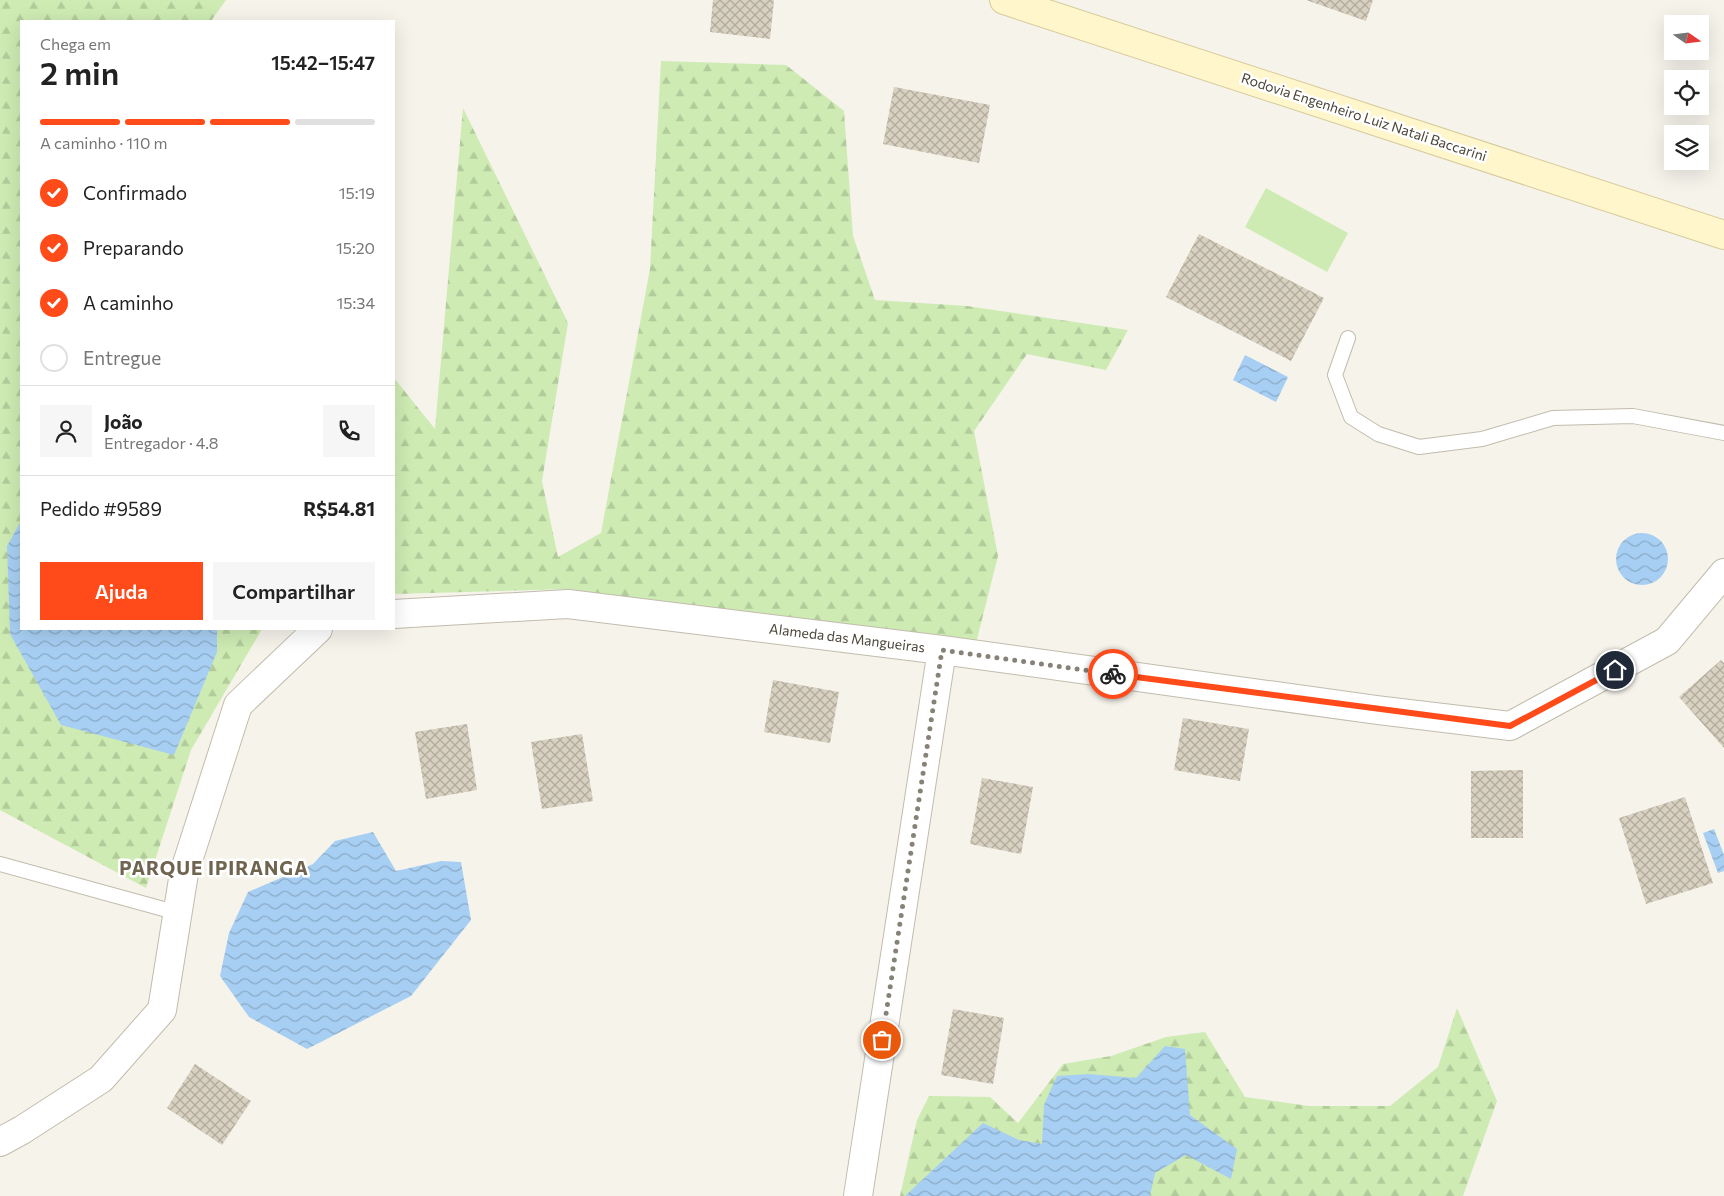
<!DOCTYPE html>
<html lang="pt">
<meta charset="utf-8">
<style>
:root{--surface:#fff;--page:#f6f6f6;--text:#222;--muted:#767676;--line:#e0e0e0;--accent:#ff4a19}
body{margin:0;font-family:Commissioner,sans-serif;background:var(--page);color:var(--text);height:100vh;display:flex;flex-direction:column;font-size:19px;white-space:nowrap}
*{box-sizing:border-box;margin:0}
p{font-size:16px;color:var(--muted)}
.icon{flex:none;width:28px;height:28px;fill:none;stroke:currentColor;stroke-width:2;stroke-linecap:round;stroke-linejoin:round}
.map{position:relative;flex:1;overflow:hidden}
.drawer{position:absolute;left:20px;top:20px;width:375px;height:610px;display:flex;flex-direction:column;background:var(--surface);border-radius:0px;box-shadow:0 5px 20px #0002}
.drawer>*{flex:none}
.needle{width:32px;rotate:104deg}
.tools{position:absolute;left:1664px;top:15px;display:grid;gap:10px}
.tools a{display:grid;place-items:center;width:45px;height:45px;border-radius:0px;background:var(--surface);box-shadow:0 5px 20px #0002;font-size:25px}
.pin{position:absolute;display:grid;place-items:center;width:42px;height:42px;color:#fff;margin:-21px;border:2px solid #fff;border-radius:50%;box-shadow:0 1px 5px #0007}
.courier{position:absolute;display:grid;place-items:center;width:50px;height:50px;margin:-25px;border:4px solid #ff4a19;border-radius:50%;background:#fff;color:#222;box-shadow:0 1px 6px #0007}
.head em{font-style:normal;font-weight:600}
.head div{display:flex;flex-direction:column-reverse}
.head{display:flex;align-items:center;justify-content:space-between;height:85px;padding:0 20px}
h1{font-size:32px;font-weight:600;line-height:38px}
.bar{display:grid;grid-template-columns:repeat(4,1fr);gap:8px 5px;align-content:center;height:60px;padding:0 20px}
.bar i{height:6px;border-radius:4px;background:var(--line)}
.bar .active{background:var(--accent)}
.bar p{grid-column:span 4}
.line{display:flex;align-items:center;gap:12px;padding:0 20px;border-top:1px solid var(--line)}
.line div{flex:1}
.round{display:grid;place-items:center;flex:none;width:52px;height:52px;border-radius:0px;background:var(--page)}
ol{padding:0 20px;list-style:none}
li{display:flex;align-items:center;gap:15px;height:55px}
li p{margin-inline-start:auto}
li .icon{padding:5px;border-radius:50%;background:var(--accent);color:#fff;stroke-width:4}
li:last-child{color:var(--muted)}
li i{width:28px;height:28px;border:2px solid var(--line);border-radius:50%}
.primary-button{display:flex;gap:10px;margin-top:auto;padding:10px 20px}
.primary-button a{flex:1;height:58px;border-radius:0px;background:var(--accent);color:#fff;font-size:20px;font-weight:600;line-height:58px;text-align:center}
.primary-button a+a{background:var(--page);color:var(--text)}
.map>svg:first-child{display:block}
.green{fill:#ceebb3}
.forest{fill:url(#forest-firs)}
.water{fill:url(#water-waves)}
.building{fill:url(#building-cross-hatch)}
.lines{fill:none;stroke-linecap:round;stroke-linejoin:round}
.service-casing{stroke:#c2bcad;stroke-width:16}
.minor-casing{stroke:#c2bcad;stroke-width:30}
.secondary-casing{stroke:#d7ca9a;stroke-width:30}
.service{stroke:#fff;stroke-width:14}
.minor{stroke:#fff;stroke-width:28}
.secondary{stroke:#fff6cc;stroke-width:28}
.done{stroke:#878277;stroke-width:5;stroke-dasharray:0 9}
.route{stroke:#ff4a19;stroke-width:6}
.labels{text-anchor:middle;stroke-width:5;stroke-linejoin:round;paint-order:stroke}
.street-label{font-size:14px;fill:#4b4538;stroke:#fff}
.district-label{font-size:19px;font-weight:bold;letter-spacing:1px;fill:#6e644f;stroke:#fff}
</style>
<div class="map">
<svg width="1724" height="1196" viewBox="0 0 1724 1196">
<defs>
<pattern id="forest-firs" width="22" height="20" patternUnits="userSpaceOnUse" patternTransform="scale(1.25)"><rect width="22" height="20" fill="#ceebb3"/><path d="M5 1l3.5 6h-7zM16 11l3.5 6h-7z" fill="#b2cb9b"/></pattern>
<pattern id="water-waves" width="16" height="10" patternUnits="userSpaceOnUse" patternTransform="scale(1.25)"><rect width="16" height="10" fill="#a7cff3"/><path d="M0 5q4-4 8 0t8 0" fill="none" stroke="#8aaac6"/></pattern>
<pattern id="building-cross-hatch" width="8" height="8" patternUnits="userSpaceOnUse" patternTransform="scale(1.25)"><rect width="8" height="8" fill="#d8d0c0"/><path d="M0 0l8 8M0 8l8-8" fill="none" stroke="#b1ab9d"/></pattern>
</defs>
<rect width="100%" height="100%" fill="#f6f3eb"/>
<path class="green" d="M1266,188L1348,233L1327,272L1245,227Z"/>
<path class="forest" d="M0,0H226L211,21H21V629H262L191,750L146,888L0,810Z
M661,61L786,65L844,111L853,236L875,300L967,306L1128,330L1106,370L1027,354L974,431L998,556L976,643L566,589L394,594V378L435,429L463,108L568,323L542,481L558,557L601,533L650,269Z
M1457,1008L1497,1101L1463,1196H900L917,1120L929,1096L990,1097L1018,1123L1063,1064L1111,1056L1166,1037L1205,1032L1245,1097L1309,1106H1390L1438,1067Z"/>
<path class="water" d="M1245,355L1288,377L1276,402L1233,380Z
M21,521V629H217V652L174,755L61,725L10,634L7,546Z
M1616 559a26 26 0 1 1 52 0a26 26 0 1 1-52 0Z
M1714,829L1724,855V871L1718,873L1703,833Z
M373,832L396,871L441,861L461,862L471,920L411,996L307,1049L249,1017L220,976L229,933L248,892L313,864L335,841Z
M1165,1046L1185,1049L1190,1115L1237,1149L1231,1179L1186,1155L1155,1173L1150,1196H905L983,1123L1019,1140L1042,1144L1044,1105L1057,1076L1089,1074L1136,1078Z"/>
<path class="building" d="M713,0H774L770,39L710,32Z
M1306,0H1373L1366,21Z
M894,87L990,105L979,163L883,144Z
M1199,234L1324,298L1291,361L1166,297Z
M1721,660L1724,663V748L1679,697Z
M773,680L839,692L830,743L764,732Z
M1183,718L1249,729L1240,781L1174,770Z
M467,724L477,790L426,799L415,732Z
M582,734L593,801L542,809L531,742Z
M1523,770V838H1471V771Z
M982,778L1033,787L1021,854L970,844Z
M1685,797L1713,883L1646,904L1619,818Z
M953,1009L1004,1018L993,1084L941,1075Z
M195,1064L251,1101L222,1145L167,1108Z"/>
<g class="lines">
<g class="service-casing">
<path id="service" d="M1348,338L1335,375L1351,417L1378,434L1419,447L1482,439L1553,418L1633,416L1724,433
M0,864L178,913"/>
</g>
<g class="minor-casing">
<path id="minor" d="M394,614L568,604L942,650L1377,710L1510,726L1667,641L1724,573
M0,1142L22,1130L101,1079L162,1010L184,873L238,705L318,629
M858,1196L942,650"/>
</g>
<g class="secondary-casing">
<path id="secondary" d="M1004,0L1724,235"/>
</g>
<use href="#service" class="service"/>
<use href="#minor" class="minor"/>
<use href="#secondary" class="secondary"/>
</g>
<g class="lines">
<path class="done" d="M882,1040L942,650L1113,674"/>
<path class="route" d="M1113,674L1510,726L1615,670"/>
</g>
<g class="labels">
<g class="street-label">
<text transform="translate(1364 117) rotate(18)" y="5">Rodovia Engenheiro Luiz Natali Baccarini</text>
<text transform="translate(847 638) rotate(7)" y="5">Alameda das Mangueiras</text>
</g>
<g class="district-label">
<text x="214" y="875">PARQUE IPIRANGA</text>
</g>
</g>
</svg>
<div class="tools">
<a><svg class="needle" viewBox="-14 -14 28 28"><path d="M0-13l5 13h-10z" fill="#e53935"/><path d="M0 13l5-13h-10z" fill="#767676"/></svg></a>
<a><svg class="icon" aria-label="locate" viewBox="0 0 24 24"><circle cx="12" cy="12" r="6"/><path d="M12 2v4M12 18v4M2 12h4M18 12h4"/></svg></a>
<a><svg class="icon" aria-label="layers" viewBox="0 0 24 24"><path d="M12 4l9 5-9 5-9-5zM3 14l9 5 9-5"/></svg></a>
</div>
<div class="pin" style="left:882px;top:1040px;background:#ea580c"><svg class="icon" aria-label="bag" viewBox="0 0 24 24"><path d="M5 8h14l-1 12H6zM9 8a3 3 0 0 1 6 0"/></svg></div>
<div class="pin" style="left:1615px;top:670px;background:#1f2937"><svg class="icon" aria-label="home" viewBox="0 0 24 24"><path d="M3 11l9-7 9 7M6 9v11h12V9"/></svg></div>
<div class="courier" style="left:1113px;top:674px"><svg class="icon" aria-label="bike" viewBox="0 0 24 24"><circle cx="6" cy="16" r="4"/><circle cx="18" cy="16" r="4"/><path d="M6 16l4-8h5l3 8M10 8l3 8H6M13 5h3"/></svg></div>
<section class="drawer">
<div class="head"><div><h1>2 min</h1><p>Chega em</p></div><em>15:42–15:47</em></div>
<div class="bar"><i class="active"></i><i class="active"></i><i class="active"></i><i></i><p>A caminho · 110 m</p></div>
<ol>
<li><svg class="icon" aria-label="check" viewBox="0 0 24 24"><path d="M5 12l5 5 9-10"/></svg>Confirmado<p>15:19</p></li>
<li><svg class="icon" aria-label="check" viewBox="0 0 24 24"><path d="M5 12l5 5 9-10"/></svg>Preparando<p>15:20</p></li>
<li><svg class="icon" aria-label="check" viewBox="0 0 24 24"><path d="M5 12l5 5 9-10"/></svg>A caminho<p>15:34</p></li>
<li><i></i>Entregue</li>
</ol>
<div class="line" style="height:90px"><a class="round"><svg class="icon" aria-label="person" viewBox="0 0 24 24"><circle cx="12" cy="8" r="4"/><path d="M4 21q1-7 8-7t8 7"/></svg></a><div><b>João</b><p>Entregador · 4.8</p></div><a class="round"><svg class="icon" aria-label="phone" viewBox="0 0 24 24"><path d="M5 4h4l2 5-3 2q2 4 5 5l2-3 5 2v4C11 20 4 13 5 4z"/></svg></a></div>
<div class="line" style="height:65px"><div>Pedido #9589</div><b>R$54.81</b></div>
<div class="primary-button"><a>Ajuda</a><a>Compartilhar</a></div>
</section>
</div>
